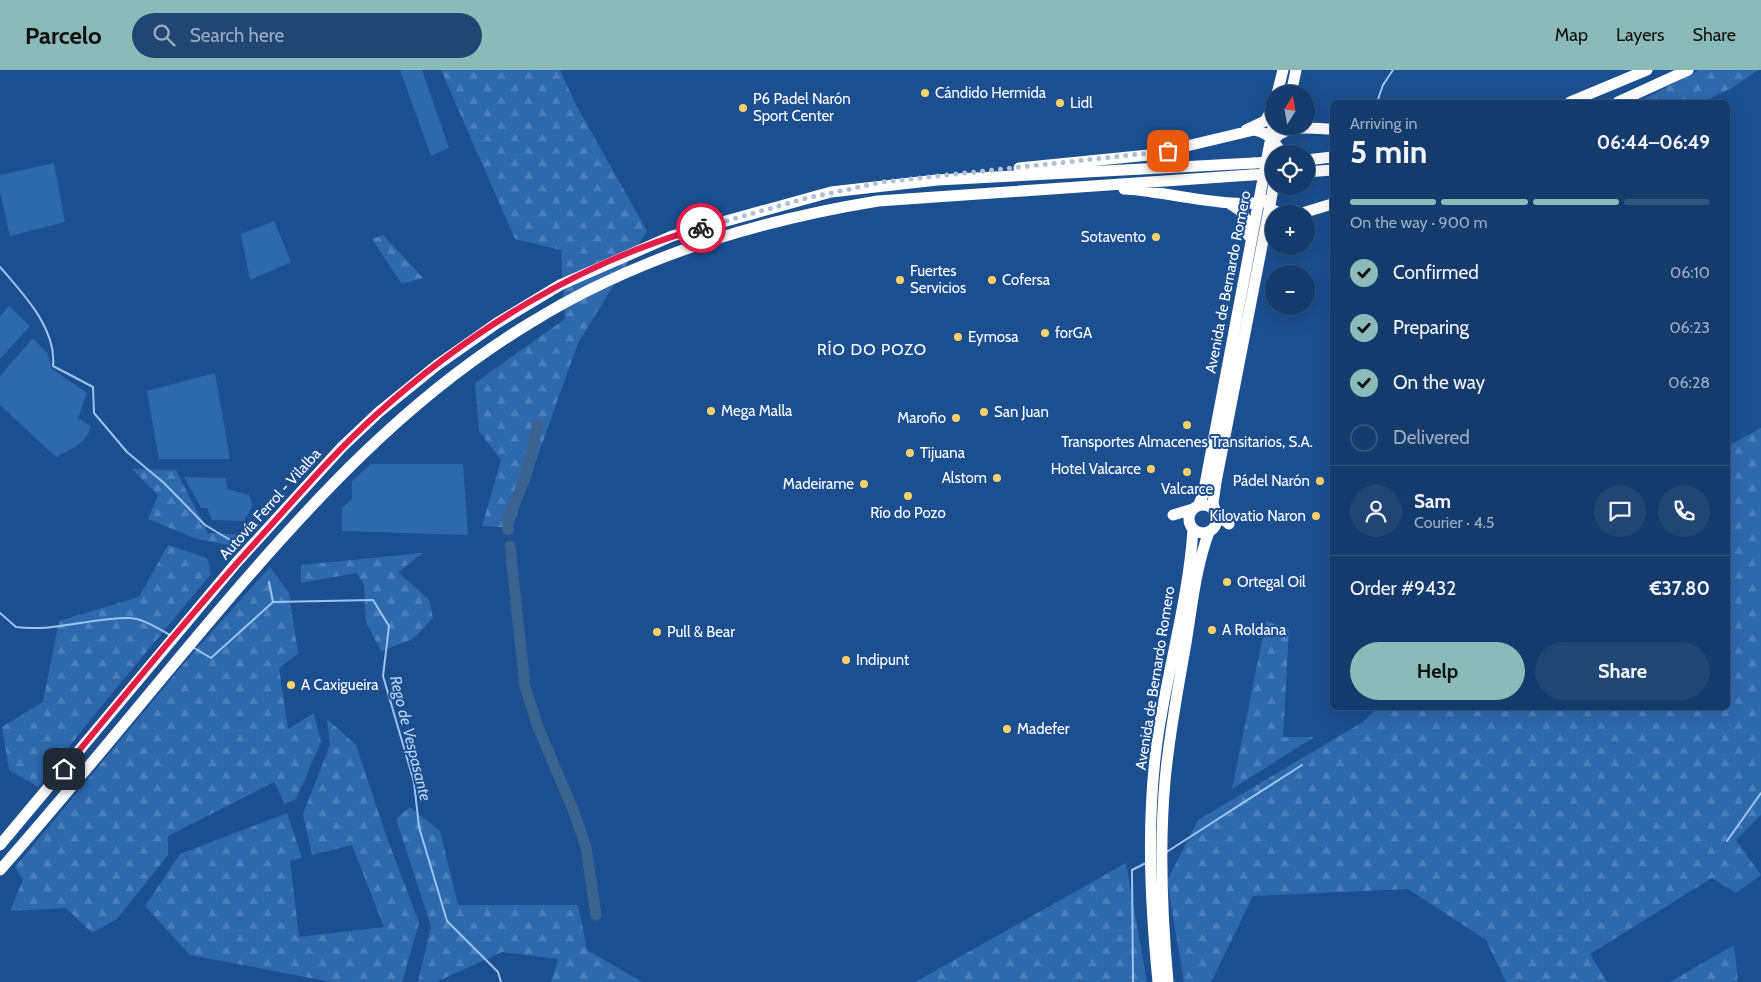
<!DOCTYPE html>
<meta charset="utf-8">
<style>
:root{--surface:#143b6b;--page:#214673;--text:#f1f3f6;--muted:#9dadc1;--line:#33557e;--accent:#8bbbb9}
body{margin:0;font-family:Cabin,sans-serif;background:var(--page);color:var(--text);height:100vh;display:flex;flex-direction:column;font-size:19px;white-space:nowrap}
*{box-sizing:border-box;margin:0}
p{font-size:16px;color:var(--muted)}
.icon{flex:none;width:28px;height:28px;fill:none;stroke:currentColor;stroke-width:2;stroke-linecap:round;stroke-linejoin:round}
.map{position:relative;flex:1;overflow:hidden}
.drawer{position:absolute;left:1330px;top:30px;width:400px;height:610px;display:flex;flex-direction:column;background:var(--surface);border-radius:8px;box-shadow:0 5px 20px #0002,0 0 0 1px var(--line)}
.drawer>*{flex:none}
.needle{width:32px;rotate:11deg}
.buttons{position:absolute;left:1265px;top:15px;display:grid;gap:10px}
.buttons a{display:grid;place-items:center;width:50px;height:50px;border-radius:50%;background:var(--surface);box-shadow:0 5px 20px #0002,0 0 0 1px var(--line);font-size:25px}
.pin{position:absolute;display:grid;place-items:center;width:42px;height:42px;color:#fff;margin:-21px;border-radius:10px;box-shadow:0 2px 8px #0006}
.courier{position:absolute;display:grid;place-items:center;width:50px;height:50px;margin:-25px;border:4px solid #e11d48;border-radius:50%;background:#fff;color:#222;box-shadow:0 1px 6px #0007}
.summary em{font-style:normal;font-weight:700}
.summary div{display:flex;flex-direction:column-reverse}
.summary{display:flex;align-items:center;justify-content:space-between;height:85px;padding:0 20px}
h1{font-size:32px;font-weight:700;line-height:38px}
.bar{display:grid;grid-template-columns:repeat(4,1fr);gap:8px 5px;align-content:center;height:60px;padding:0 20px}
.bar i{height:6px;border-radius:4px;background:var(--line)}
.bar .active{background:var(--accent)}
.bar p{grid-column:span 4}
.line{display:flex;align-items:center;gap:12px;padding:0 20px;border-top:1px solid var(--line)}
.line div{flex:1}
.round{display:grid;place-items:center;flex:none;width:52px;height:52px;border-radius:26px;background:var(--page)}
ol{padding:0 20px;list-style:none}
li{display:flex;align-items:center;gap:15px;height:55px}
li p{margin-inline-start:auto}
li .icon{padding:5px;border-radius:50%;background:var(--accent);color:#111;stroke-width:4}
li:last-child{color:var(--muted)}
li i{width:28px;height:28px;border:2px solid var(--line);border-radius:50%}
.button{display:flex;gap:10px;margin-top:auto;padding:10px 20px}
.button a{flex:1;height:58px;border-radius:30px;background:var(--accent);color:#111;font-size:20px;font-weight:700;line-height:58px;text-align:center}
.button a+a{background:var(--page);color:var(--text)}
header{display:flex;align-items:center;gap:30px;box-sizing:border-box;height:70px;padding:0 25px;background:var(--accent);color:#111}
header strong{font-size:24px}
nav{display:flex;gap:28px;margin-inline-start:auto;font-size:18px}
.search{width:350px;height:45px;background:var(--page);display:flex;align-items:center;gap:12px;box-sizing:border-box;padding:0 18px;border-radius:28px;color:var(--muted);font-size:19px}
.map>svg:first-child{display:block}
.grass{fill:#2e69ad}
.forest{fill:url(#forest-firs)}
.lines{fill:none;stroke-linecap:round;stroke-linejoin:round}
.stream{stroke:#9cc4f0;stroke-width:2}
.river{stroke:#3c6290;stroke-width:11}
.highway{stroke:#fff;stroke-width:11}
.highway-bridge{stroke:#fff;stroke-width:11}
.done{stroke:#afc1d8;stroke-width:5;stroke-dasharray:0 9}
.route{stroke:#e11d48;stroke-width:6}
.poi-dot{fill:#ffd166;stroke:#1b4f8f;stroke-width:2}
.labels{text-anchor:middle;stroke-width:4;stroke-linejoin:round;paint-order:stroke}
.poi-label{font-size:15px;fill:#fff;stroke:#1b4f8f;text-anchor:start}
.street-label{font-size:15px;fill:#fff;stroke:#1b4f8f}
.neighbourhood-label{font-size:16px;letter-spacing:1px;fill:#fff;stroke:#1b4f8f}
.water-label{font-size:16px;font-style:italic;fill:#b5d3f5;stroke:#1b4f8f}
</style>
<header>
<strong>Parcelo</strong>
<div class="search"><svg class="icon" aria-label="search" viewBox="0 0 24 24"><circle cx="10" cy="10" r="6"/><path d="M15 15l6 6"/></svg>Search here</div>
<nav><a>Map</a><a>Layers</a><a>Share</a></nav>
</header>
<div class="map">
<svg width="1761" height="912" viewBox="0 0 1761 912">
<defs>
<pattern id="forest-firs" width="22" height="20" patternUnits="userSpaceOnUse" patternTransform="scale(1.25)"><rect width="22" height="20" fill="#2e69ad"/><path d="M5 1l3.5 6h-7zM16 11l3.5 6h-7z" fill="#4d80b9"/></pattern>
</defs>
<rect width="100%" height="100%" fill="#1b4f8f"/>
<path class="grass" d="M400,0H422L449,78L431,86Z
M54,93L65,152L10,166L0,122V105Z
M274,151L291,192L250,210L241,164Z
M9,236L30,256L0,289V246Z
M33,268L48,284L52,299L87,323L78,348L91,356C87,373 71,379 56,387L0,335V306Z
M215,303L230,389H159L147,321Z
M371,394H463L468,465L342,461V438L352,429V411Z
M184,407L226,408L227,419L249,425L253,435L244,451L212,450L207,438H201Z"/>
<path class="forest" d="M441,0H560L575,33L647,161L578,273L512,458L482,456L501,390L479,361L475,313L565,249L561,180L515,169Z
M1699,0H1758L1732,18L1702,32H1638Z
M383,165L423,208L402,214L372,169Z
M1761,358V745L1736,770L1761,805L1736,823L1712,808L1590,884L1607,912H1506L1486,870L1408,819L1253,826L1211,912H1184L1167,811L1198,750L1363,652L1378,638H1728V376Z
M132,399L176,400L208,463L246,465L240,477L197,469L148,449L158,425Z
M168,475L207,488L211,504L90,650L38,717L9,700L2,657L43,632L59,551L139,527Z
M423,483L398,502L429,530L433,548L413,569L381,581L366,552L364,515L357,503L301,513V495Z
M270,497L289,523L298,584L279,598L288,659L314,643L321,672L296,729L285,734L274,712L168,766V785L117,849L92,863L66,838L10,841L23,810L15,797L191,585Z
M1266,551L1289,559L1283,667H1314L1232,719Z
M327,649L356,675L386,765L419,853L402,912H332L190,885L145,836L180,784L287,743L302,788L290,791L299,867L384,857L352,775L312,785L303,744L330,675Z
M410,737L440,761L458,835H578L587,880L642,912H551L558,889L502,882L436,912H418L431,856L396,749Z
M1126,793L1147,912H914L917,911Z
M1734,875L1738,912H1670Z"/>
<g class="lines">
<path class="stream" d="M1377,32L1383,15L1393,0
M0,197C22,223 57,258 53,296L93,317L94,343L127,382L164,413L205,455L232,471
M269,512L273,532L373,530L389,556L383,606L414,712L419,757L447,851L498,902L501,912
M0,543L16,557C54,562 90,548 128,548C143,548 157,558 170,565
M194,578L211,588L273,532
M1727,771L1761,723
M1165,783L1302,695
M1133,912L1132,800L1146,793"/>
<path class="river" d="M508,460V449L526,406L538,354
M510,476L525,617L538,657L574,742L586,777L596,845"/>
<path class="highway" d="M1277,24L1283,0
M1291,24L1296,0
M1570,32L1647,0
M1618,32L1688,0
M1246,60L1265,51L1274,36
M1271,74C1283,52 1311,59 1332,59
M1306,90L1332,87
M1019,98L1149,85L1254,60C1268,62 1272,70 1280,80
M1306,102L1332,100
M1124,119C1153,119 1243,142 1264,130
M1266,132L1273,140L1282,144
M1230,134C1244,141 1248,149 1248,165
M1299,144L1332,134
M1189 449a14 14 0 1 1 28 0a14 14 0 1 1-28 0Z
M1198,436L1203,425L1274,51
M1215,440L1213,433L1216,412L1274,114
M1217,444L1229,454
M1173,445L1193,439
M0,775L237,492L342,377L379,342L437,295L497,253L560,215L672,166L831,122L937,110L1254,93
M0,800C76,714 147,625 221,538C313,430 408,327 530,253C636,187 755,151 878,131L1251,105
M1158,912C1150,830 1146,747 1158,665C1168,598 1189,526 1193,459
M1168,912C1162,846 1159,778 1165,711C1169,665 1178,619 1186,573C1192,536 1196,496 1209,462"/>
<path class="highway-bridge" d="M1254,93L1274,92
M1251,105L1274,104"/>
</g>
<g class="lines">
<path class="done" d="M701,158L807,128L883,112L1168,81"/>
<path class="route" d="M64,699C129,620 194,540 263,464C300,423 336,381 377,344C469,261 582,191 701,158"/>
</g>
<g class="poi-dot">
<circle cx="925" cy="23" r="5"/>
<circle cx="1060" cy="33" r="5"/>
<circle cx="743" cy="38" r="5"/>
<circle cx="1156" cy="167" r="5"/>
<circle cx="900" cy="210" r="5"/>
<circle cx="992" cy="210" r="5"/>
<circle cx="1045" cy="263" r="5"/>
<circle cx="958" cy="267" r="5"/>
<circle cx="711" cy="341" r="5"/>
<circle cx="984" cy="342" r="5"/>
<circle cx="956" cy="348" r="5"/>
<circle cx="1187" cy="355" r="5"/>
<circle cx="910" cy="383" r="5"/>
<circle cx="1151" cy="399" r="5"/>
<circle cx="1187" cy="402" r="5"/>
<circle cx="997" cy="408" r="5"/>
<circle cx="1320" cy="411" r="5"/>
<circle cx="864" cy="414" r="5"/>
<circle cx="908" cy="426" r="5"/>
<circle cx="1316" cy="446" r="5"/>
<circle cx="1227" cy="512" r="5"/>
<circle cx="1212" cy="560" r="5"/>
<circle cx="657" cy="562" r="5"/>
<circle cx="846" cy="590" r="5"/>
<circle cx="291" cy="615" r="5"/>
<circle cx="1007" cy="659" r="5"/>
</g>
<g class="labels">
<g class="poi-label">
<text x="935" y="28">Cándido Hermida</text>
<text x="753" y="34">P6 Padel Narón<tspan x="753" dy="17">Sport Center</tspan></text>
<text x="1070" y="38">Lidl</text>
<text x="1146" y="172" text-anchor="end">Sotavento</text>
<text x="910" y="206">Fuertes<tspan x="910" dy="17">Servicios</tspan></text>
<text x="1002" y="215">Cofersa</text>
<text x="1055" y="268">forGA</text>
<text x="968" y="272">Eymosa</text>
<text x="721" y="346">Mega Malla</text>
<text x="994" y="347">San Juan</text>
<text x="946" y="353" text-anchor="end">Maroño</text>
<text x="1187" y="377" text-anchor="middle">Transportes Almacenes Transitarios, S.A.</text>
<text x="920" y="388">Tijuana</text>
<text x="1141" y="404" text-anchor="end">Hotel Valcarce</text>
<text x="987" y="413" text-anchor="end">Alstom</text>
<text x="1310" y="416" text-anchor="end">Pádel Narón</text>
<text x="854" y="419" text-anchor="end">Madeirame</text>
<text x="1187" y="424" text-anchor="middle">Valcarce</text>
<text x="908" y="448" text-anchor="middle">Río do Pozo</text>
<text x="1306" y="451" text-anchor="end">Kilovatio Naron</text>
<text x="1237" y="517">Ortegal Oil</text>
<text x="1222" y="565">A Roldana</text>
<text x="667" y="567">Pull &amp; Bear</text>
<text x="856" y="595">Indipunt</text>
<text x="301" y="620">A Caxigueira</text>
<text x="1017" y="664">Madefer</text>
</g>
<g class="street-label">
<text transform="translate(1228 212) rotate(-79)" y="5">Avenida de Bernardo Romero</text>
<text transform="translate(270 434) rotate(-48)" y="5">Autovía Ferrol - Vilalba</text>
<text transform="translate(1155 608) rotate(-81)" y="5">Avenida de Bernardo Romero</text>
</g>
<g class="neighbourhood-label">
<text x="872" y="285">RÍO DO POZO</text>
</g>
<g class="water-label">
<text transform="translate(411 668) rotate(76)" y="6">Rego de Vespasante</text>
</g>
</g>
</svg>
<div class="buttons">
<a><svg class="needle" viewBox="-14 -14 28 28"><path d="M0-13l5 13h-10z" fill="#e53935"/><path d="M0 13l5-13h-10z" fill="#9dadc1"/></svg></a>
<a><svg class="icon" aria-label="locate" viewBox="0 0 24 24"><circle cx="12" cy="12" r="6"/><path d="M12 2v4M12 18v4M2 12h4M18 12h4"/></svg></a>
<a>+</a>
<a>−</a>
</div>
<div class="pin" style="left:1168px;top:81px;background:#ea580c"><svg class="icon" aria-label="bag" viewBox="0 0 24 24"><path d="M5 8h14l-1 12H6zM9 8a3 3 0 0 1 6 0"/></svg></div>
<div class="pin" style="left:64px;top:699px;background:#1f2937"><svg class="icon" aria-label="home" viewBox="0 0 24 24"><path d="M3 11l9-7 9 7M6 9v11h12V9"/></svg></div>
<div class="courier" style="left:701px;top:158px"><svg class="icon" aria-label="bike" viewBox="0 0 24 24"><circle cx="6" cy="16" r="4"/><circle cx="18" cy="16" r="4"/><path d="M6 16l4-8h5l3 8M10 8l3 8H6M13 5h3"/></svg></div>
<section class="drawer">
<div class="summary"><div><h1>5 min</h1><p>Arriving in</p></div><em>06:44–06:49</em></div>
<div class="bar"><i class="active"></i><i class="active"></i><i class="active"></i><i></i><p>On the way · 900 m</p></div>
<ol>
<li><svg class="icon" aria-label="check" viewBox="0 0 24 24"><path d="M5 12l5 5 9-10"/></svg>Confirmed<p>06:10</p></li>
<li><svg class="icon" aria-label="check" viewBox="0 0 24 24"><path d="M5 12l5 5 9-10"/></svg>Preparing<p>06:23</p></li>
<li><svg class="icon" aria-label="check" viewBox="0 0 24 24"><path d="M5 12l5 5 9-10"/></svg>On the way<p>06:28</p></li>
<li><i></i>Delivered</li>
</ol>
<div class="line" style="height:90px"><a class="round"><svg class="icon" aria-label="person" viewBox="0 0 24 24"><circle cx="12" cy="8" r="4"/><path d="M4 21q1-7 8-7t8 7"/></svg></a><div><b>Sam</b><p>Courier · 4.5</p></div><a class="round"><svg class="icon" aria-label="chat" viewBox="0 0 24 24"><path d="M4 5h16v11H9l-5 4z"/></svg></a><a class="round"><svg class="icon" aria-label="phone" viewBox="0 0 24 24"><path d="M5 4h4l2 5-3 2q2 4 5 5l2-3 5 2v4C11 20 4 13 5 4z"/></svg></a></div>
<div class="line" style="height:65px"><div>Order #9432</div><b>€37.80</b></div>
<div class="button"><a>Help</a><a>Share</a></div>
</section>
</div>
